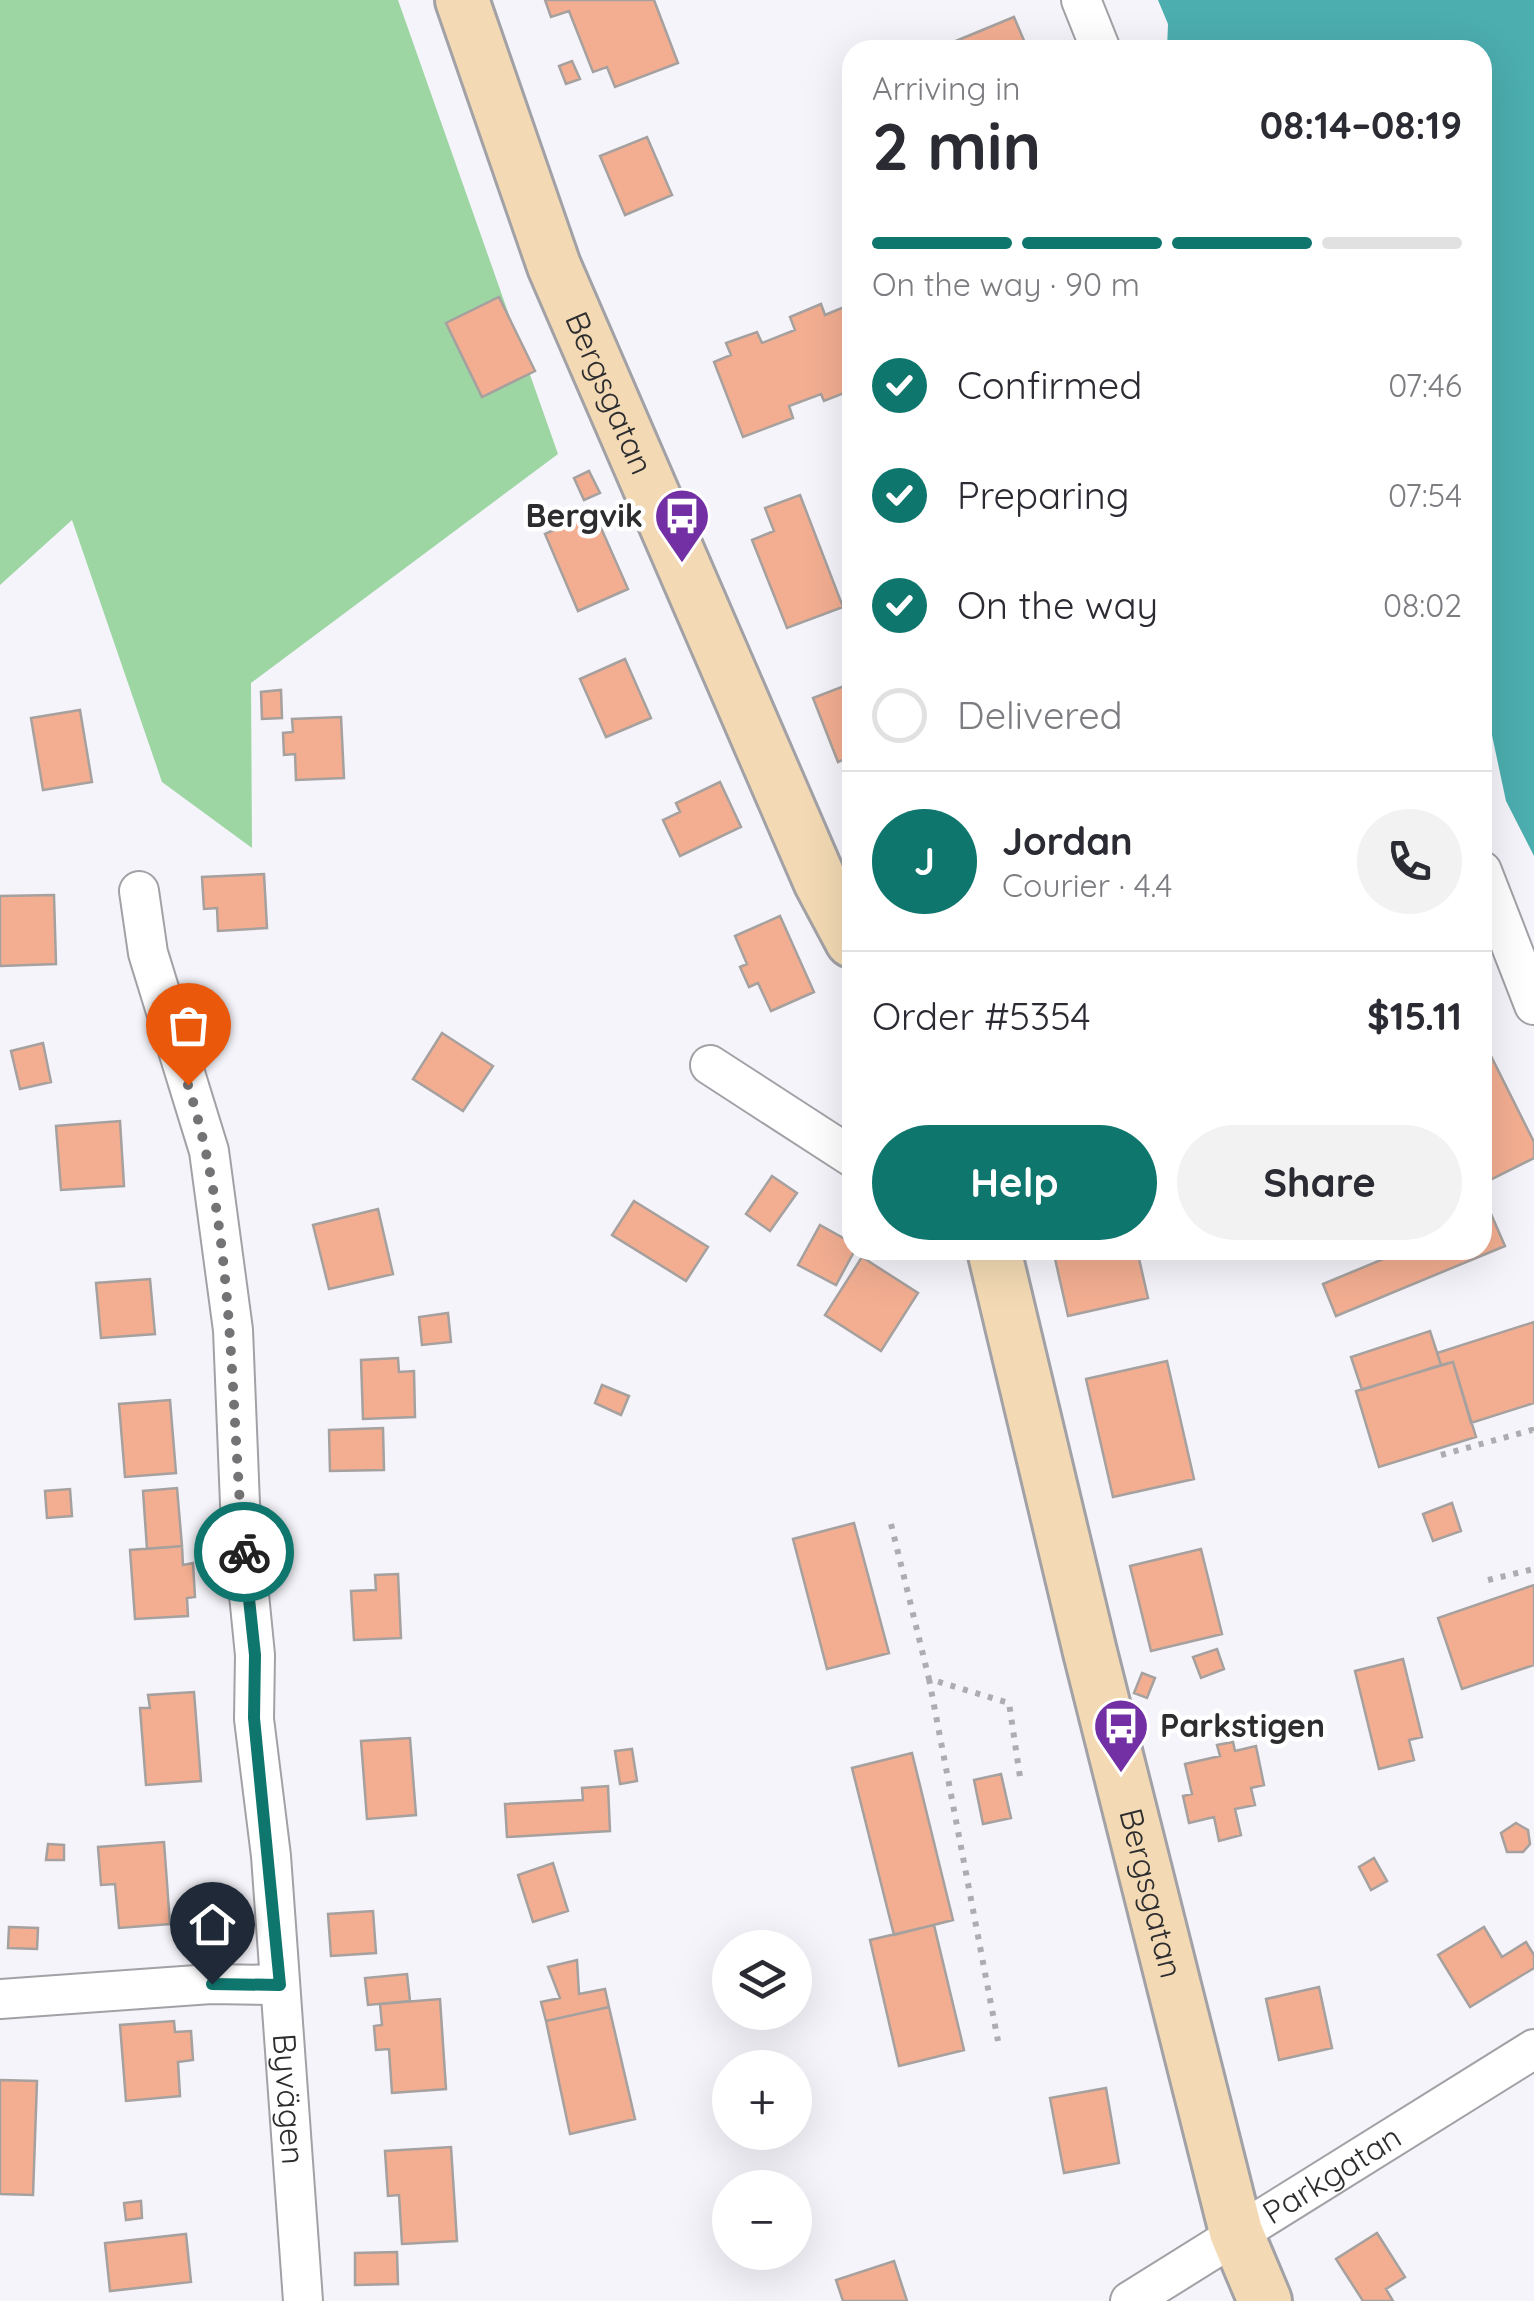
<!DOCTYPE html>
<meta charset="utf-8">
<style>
:root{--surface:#fff;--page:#f2f2f3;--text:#2b2b33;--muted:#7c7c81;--line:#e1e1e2;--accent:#0f766e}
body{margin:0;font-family:Quicksand,sans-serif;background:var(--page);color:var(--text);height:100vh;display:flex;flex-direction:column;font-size:38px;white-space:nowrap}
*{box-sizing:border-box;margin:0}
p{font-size:32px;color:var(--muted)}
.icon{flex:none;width:55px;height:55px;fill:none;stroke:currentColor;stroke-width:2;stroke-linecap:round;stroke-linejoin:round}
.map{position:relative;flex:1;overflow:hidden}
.panel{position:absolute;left:842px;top:40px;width:650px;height:1220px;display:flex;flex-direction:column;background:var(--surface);border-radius:30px;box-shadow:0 10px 40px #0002}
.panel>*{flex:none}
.controls{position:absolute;left:712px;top:1930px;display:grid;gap:20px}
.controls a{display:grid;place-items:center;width:100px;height:100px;border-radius:50%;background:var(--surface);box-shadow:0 10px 40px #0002;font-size:50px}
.pin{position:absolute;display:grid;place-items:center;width:85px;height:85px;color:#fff;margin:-102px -42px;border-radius:50% 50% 50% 0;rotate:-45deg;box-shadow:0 0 10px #0007}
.pin .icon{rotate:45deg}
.courier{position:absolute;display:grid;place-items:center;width:100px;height:100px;margin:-50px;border:8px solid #0f766e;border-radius:50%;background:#fff;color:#222;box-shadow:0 2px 12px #0007}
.summary em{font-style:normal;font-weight:800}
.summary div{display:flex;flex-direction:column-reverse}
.summary{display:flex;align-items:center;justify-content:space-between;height:170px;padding:0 30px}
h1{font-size:65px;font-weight:800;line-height:75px}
.bar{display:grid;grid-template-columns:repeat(4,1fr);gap:15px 10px;align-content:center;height:120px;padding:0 30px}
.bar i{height:12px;border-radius:8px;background:var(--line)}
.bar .selected{background:var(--accent)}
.bar p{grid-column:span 4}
.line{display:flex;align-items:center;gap:25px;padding:0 30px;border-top:2px solid var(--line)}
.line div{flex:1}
.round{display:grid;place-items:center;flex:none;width:105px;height:105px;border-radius:52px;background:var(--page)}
ol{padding:0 30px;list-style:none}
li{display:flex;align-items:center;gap:30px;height:110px}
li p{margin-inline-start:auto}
li .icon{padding:10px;border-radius:50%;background:var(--accent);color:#fff;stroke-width:4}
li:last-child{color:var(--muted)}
li i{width:55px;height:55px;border:5px solid var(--line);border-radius:50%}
.button{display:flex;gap:20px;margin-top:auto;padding:20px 30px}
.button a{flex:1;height:115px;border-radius:60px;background:var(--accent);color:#fff;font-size:40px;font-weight:800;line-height:115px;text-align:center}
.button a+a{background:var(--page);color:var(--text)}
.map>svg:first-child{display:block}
.forest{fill:#9dd5a3}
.water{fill:#4caeaf}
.building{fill:#f3ae91;stroke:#a6a09e;stroke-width:2.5}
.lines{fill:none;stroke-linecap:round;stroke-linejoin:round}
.street-casing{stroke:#a1a1a6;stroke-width:42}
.secondary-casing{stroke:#a1a1a6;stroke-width:58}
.path{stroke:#adadb1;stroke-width:6;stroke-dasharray:5 8;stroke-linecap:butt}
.street{stroke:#fff;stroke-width:38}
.secondary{stroke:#f3dab4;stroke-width:52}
.done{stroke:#737376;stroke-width:10;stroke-dasharray:0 18}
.route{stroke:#0f766e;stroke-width:12}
.labels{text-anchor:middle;stroke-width:9;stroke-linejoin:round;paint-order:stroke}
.street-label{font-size:32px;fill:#2d2d2f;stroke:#fff}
.poi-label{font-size:32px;font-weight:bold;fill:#2d2d2f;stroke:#fff;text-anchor:end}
</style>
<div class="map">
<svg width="1534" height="2301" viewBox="0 0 1534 2301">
<rect width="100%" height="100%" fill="#f4f4fa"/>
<path class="forest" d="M0,0H398L558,454L251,683L252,848L162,782L72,520L0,585Z"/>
<path class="water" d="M1158,0H1534V856L1506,801L1483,693L1482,50H1167L1168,24Z"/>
<path class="building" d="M545,0H654L678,63L615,87L607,67L593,72L569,11L551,17Z
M1014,17L1028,50H934Z
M572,61L580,79L566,84L559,66Z
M647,137L672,195L625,215L600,156Z
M499,297L535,371L482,397L446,323Z
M821,304L825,315L849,305L852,314V390L824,401L821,394L789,406L793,418L743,437L714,362L731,355L726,343L757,332L762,343L795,330L790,317Z
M589,471L600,493L584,500L574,478Z
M800,495L843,607L787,628L752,540L774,531L765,508Z
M594,512L628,589L578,611L545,534Z
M625,659L651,718L606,737L580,679Z
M852,683V756L838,762L813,698Z
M281,690L282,718L262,719L261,692Z
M80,710L92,782L43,790L31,718Z
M341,717L344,778L296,780L295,754L284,755L283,733L293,732L292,719Z
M720,782L741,827L680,856L663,820L680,812L676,803Z
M264,874L267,928L218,931L217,908L204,909L202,877Z
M54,895L56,964L0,966V896Z
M780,916L814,992L771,1011L758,983L749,987L740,967L747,964L735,936Z
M442,1033L493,1066L463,1111L413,1079Z
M43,1043L51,1082L20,1089L11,1051Z
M1489,1052L1534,1142V1158L1482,1184V1055Z
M120,1121L124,1186L61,1190L56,1126Z
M772,1176L797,1193L770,1231L746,1214Z
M634,1201L708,1247L686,1281L612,1235Z
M378,1209L393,1274L329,1289L313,1225Z
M1491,1214L1505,1246L1336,1316L1323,1284L1405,1250H1482V1217Z
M820,1225L852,1243L855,1250L836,1285L798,1265Z
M1053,1250H1137L1148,1298L1068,1316Z
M862,1257L918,1293L881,1351L825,1315Z
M150,1279L155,1334L101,1338L96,1283Z
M448,1313L451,1342L422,1345L419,1317Z
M1534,1322V1403L1471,1423L1453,1362L1441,1365L1437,1353Z
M1430,1331L1441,1365L1362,1390L1351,1357Z
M398,1358L399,1372L414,1371L415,1417L363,1419L361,1360Z
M1167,1361L1194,1479L1113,1497L1086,1379Z
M1453,1362L1476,1437L1379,1467L1356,1391Z
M602,1385L629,1396L621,1415L595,1403Z
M170,1400L176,1473L125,1477L119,1404Z
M383,1428L384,1470L330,1471L329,1430Z
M177,1488L182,1546L147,1549L143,1491Z
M70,1489L72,1516L47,1518L45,1491Z
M1452,1503L1461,1531L1433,1541L1423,1514Z
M854,1523L889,1653L827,1669L793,1539Z
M182,1546L183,1565L193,1563L195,1597L187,1598L188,1616L135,1619L130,1550Z
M1201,1549L1222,1634L1151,1651L1130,1566Z
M398,1574L401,1638L354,1640L351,1591L376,1590L375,1575Z
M1534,1585V1665L1462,1689L1438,1618Z
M1217,1649L1224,1669L1201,1678L1193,1657Z
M1403,1659L1422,1737L1409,1740L1414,1760L1379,1769L1355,1671Z
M1142,1673L1155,1678L1147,1698L1134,1693Z
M194,1692L201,1781L146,1785L140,1708H150L148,1695Z
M410,1738L416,1815L367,1819L361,1741Z
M1233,1742L1235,1751L1256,1746L1264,1785L1251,1788L1255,1805L1235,1809L1241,1835L1219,1841L1214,1817L1189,1823L1183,1796L1192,1794L1185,1764L1220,1756L1217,1745Z
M632,1749L637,1781L620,1784L615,1751Z
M912,1753L953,1920L894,1935L852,1768Z
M1001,1774L1011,1818L983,1824L974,1780Z
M608,1786L610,1831L507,1837L505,1804L583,1800L582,1788Z
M1516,1823L1528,1830L1530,1844L1523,1852H1507L1501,1833Z
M164,1842L170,1924L119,1928L115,1884L101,1885L98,1847Z
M48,1844L64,1845V1860H46Z
M1374,1858L1387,1881L1371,1890L1359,1867Z
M553,1863L568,1911L533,1922L518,1875Z
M373,1911L376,1953L331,1956L328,1914Z
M934,1925L964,2050L899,2066L870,1940Z
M9,1927L38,1928L37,1949L8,1948Z
M1484,1927L1502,1957L1526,1942L1534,1955V1968L1470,2007L1438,1955Z
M577,1960L579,1994L605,1989L609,2007L546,2021L541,2002L560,1998L548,1967Z
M407,1974L410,2001L368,2005L365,1978Z
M1319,1987L1332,2048L1279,2060L1266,1999Z
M440,1999L446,2089L392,2093L389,2049L376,2050L374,2026L382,2025L380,2004Z
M609,2007L635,2119L570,2134L546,2021Z
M174,2021L175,2032L191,2031L193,2060L178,2062L180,2096L126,2101L120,2025Z
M0,2080L37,2081L33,2195L0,2194Z
M1106,2088L1119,2163L1064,2173L1050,2098Z
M451,2147L457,2241L402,2244L399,2195L388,2196L385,2151Z
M141,2201L142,2218L126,2220L124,2203Z
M1377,2233L1405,2277L1386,2289L1393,2301H1363L1336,2259Z
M186,2234L191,2282L110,2291L105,2243Z
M397,2252L398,2284L355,2285V2253Z
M894,2261L907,2301H843L836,2280Z"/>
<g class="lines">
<g class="street-casing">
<g id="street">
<path d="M1081,0L1101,50"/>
<path d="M1482,871L1534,1005"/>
<path id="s1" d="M139,891L148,953L209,1151L233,1330L240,1504L255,1655L254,1719L271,1856L303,2301"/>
<path d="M710,1065L852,1157"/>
<path d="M0,1999L211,1984L280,1985"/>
<path id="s2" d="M1130,2301L1534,2049"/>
</g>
</g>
<g class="secondary-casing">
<g id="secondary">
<path id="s3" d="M462,0L554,266L820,881L852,941"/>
<path id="s4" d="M994,1250L1090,1652L1236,2232L1265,2301"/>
</g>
</g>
<path class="path" d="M1441,1455L1532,1430L1534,1436
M891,1524L929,1679L1009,1703L1020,1777
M1488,1580L1534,1569
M929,1679L998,2041"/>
<use href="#street" class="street"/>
<use href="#secondary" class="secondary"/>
</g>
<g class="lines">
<path class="done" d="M188,1085C236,1237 229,1395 244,1552"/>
<path class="route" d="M212,1984L280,1985L254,1718L255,1655L244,1552"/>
</g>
<defs>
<g id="bus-pin" transform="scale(2.875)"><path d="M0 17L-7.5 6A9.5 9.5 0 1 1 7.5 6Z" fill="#7230a4" stroke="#fff"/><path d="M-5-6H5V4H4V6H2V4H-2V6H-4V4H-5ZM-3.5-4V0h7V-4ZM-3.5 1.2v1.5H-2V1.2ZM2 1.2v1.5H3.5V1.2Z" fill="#fff"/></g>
</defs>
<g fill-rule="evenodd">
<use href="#bus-pin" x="682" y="516"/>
<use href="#bus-pin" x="1121" y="1726"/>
</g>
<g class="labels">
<g class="street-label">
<text dy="11" stroke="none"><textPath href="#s3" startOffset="420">Bergsgatan</textPath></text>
<text dy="11" stroke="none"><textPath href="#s4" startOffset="662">Bergsgatan</textPath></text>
<text dy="11" stroke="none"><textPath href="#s1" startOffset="1222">Byvägen</textPath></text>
<text dy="11" stroke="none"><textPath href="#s2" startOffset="238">Parkgatan</textPath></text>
</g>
<g class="poi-label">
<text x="643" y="527">Bergvik</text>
<text x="1160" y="1737" text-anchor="start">Parkstigen</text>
</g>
</g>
</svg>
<div class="controls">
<a><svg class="icon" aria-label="layers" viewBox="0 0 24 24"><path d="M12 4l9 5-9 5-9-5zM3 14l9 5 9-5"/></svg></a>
<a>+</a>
<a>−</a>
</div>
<div class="pin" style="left:188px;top:1085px;background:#ea580c"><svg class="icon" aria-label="bag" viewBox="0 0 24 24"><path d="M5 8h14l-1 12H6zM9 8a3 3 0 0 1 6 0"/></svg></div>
<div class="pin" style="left:212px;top:1984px;background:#1f2937"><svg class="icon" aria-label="home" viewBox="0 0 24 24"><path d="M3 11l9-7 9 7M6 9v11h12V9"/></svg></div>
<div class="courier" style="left:244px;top:1552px"><svg class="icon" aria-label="bike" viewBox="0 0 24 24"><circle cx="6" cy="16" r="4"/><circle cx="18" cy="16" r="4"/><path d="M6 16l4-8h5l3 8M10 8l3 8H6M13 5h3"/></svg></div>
<section class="panel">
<div class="summary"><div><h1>2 min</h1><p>Arriving in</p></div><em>08:14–08:19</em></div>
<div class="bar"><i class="selected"></i><i class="selected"></i><i class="selected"></i><i></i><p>On the way · 90 m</p></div>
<ol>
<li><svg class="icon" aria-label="check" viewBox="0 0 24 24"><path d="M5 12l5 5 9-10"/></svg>Confirmed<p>07:46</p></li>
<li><svg class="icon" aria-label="check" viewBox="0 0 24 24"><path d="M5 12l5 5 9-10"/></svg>Preparing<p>07:54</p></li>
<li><svg class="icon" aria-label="check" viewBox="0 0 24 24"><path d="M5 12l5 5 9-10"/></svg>On the way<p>08:02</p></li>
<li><i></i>Delivered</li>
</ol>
<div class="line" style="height:180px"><b class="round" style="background:var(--accent);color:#fff">J</b><div><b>Jordan</b><p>Courier · 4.4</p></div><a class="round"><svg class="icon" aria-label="phone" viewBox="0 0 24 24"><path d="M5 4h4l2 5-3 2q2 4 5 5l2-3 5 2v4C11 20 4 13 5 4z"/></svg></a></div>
<div class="line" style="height:130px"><div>Order #5354</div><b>$15.11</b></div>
<div class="button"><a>Help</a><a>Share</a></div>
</section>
</div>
